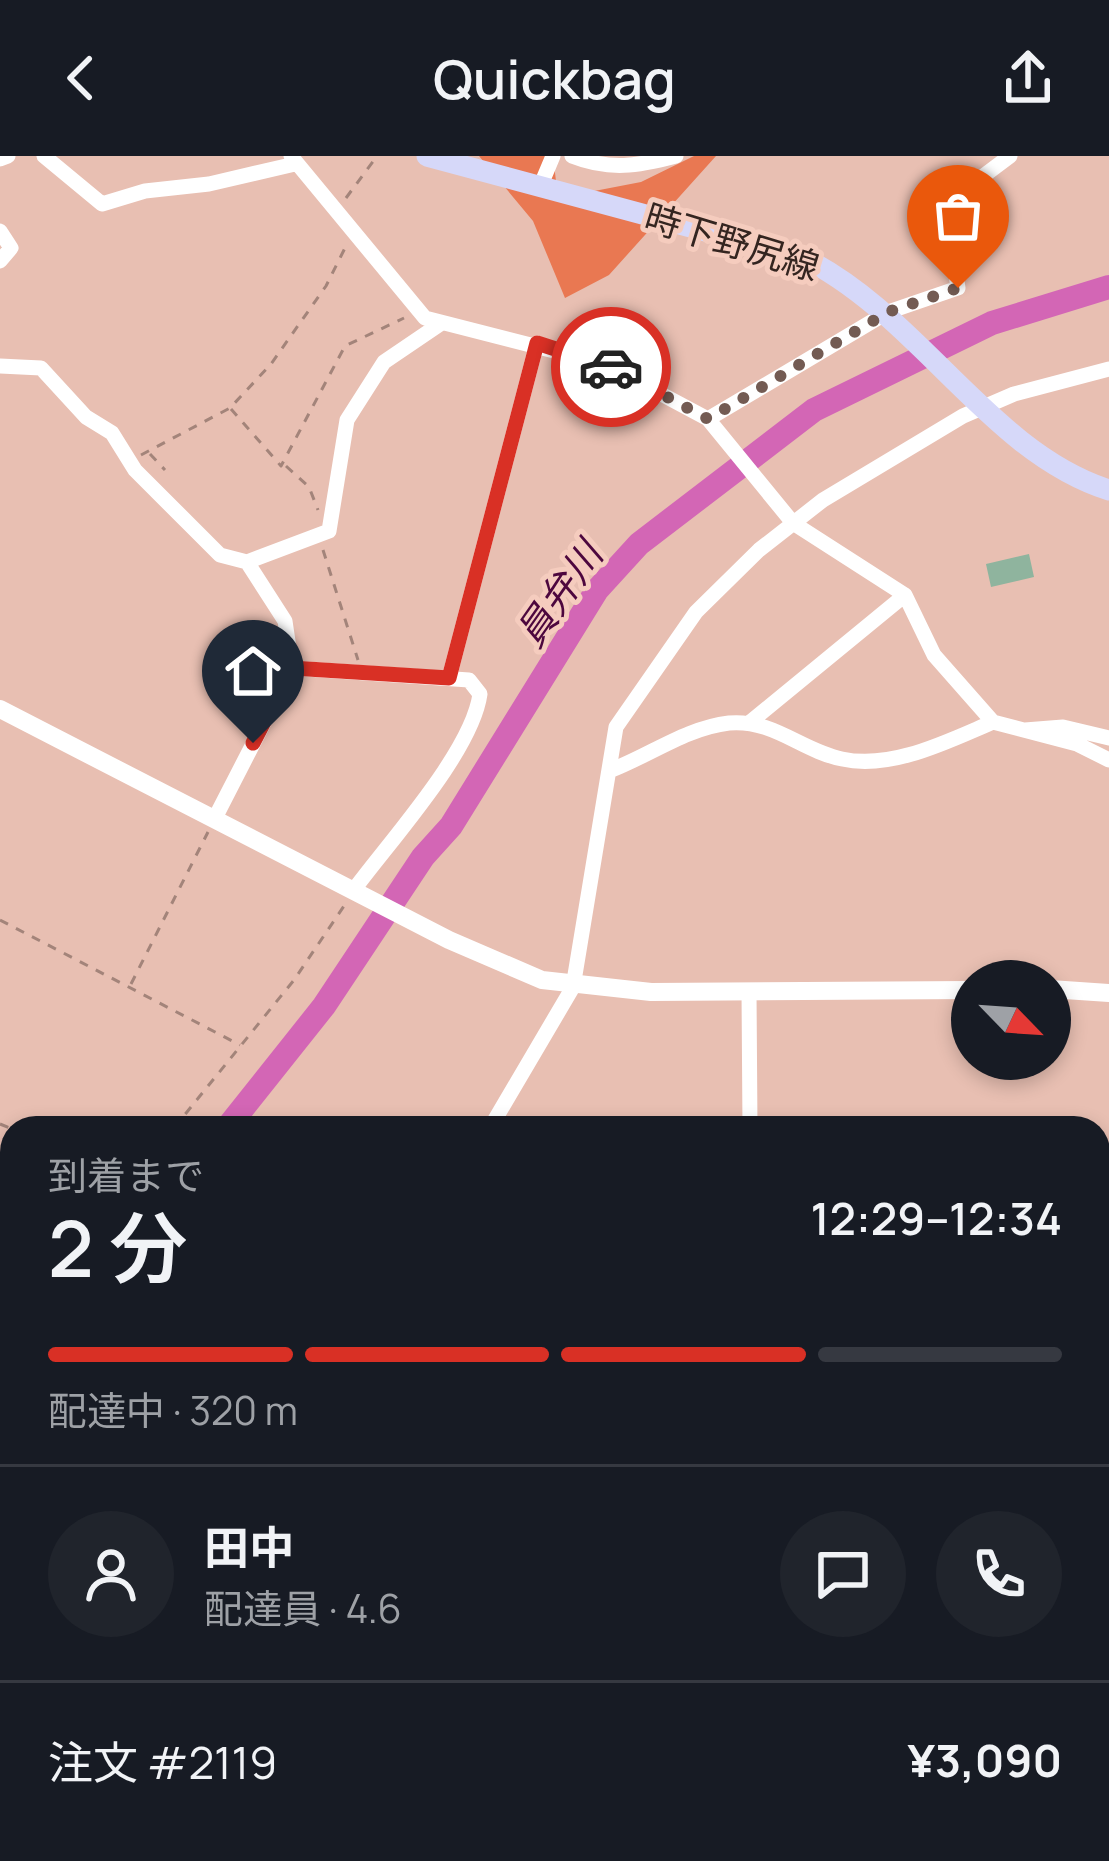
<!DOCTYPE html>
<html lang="ja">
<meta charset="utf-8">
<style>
:root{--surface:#171b24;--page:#20242c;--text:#f1f3f6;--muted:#9ea1a6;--line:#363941;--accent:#d93025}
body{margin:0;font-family:Manrope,"Noto Sans JP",sans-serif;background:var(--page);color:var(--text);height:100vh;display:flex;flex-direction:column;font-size:45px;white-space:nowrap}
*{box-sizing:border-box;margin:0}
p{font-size:39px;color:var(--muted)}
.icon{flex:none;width:66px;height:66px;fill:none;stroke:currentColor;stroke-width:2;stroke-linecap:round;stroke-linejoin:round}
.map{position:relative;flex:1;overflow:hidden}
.details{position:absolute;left:0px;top:960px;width:1110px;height:747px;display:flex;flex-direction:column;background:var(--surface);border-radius:36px 36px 0 0;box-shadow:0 6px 18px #0003}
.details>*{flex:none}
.needle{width:78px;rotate:115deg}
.controls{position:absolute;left:951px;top:804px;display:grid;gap:24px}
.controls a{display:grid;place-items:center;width:120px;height:120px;border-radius:50%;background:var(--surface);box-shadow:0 6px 18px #0003;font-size:60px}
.pin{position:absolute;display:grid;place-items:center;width:102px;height:102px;color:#fff;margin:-123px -51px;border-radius:50% 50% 50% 0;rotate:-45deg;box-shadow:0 0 12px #0007}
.pin .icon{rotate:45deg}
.courier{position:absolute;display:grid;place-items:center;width:120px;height:120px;margin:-60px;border:9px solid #d93025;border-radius:50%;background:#fff;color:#222;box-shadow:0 3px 15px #0007}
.overview em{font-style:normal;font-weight:600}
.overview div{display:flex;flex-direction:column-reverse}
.overview{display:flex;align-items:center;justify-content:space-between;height:204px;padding:0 48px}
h1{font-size:78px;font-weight:600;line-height:90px}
.bar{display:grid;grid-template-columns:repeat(4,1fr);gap:18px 12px;align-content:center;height:144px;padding:0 48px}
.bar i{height:15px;border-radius:9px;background:var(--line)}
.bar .on{background:var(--accent)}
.bar p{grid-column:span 4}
.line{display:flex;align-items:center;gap:30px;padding:0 48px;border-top:3px solid var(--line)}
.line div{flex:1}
.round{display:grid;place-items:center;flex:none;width:126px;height:126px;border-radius:63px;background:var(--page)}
header{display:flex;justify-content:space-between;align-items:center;height:156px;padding:0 48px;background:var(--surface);font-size:54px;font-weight:600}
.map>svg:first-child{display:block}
.green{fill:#e97852}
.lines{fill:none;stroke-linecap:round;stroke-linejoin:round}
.river{stroke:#d366b5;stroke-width:24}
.building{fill:#8fb49e}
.path{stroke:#a3847a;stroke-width:3;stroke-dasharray:9 9;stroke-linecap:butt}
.minor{stroke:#fff;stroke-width:15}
.tertiary{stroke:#fff;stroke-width:18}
.secondary{stroke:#d6d8f9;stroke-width:21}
.done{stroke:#735b53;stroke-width:12;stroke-dasharray:0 21.6}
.route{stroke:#d93025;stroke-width:15}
.labels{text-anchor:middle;stroke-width:10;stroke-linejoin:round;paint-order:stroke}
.street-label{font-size:36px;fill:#342520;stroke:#f5ccbe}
.water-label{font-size:39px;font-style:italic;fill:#4d073e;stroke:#f5ccbe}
</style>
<header><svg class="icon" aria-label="back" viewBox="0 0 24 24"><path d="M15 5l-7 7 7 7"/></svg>Quickbag<svg class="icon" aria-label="share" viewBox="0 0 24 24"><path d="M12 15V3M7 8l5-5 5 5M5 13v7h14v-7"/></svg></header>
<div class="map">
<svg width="1109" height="1705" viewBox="0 0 1109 1705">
<rect width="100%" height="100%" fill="#e8bfb2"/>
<path class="green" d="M479,0H553L558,42L641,26L694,0H716L609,119L565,142L533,65Z
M0,1183L12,1189V1388L0,1379Z
M1098,1401H1109V1625L1098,1622Z"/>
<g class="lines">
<path class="river" d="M227,972L324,850L423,701L451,670L597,434L639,388L814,254L992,167L1109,131
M0,1050L12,1053
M1098,1137L1109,1131"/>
</g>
<path class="building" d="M1029,398L1034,421L991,431L986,408Z"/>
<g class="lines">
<path class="path" d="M346,42L377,0
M231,253L281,310L345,190L404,162
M150,298L165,314
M141,299L230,252L271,208L326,130L346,90
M286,310L309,331L318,354
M323,394L358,504
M0,764L240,889
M131,828L208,676
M0,968L12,973
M174,972L294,824L344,750"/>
<path class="minor" d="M44,0L102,48L145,35L209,28L295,8
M291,0L425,162L605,208L708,263L793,367L905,439L934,499L993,566L1077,588L1109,604
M572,0C610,15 638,10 676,0
M0,3L8,0
M540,31L553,0
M0,75L11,92L0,105
M0,210L41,212L86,261L112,277L135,314L220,399L247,406
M708,263L888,156L958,132L946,48L1010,0
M292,512L469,524L480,538C472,596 388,687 353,735
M449,522L537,187
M749,567L905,439
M1025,574L1063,571L1109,582
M609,615C649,600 686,572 729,567C773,563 802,595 842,603C892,614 948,585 993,566
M215,662L292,512L285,465L247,406L329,375L347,264L384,206L440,168
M749,835L750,972
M490,972L573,831L616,571L696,456L759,394L823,344L963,260L1014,238L1109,213
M1098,1083L1109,1074"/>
<path class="tertiary" d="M0,553L449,784L542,824L651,836L972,834
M1050,833L1109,837"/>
<path class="secondary" d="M427,0L802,101C919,158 989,296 1109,334
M1098,1537L1109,1536
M1098,1568L1109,1573
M0,1644L12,1654
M69,1695L83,1705"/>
</g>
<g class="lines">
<path class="done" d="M611,211L708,263L888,156L958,132"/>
<path class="route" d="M253,587L292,512L449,522L537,187L611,211"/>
</g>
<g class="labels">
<g class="street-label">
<text transform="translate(732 86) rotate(17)" y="13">時下野尻線</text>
</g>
<g class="water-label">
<text transform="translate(559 438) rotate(-55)" y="14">員弁川</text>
</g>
</g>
</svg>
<div class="controls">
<a><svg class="needle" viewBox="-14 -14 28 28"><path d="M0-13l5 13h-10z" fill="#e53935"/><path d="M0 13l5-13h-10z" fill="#9ea1a6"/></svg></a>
</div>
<div class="pin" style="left:958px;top:132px;background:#ea580c"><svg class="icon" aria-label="bag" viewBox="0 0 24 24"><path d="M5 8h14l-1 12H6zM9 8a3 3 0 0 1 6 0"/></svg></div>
<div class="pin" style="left:253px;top:587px;background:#1f2937"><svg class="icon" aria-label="home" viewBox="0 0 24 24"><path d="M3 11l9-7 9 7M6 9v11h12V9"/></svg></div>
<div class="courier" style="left:611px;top:211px"><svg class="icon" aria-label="car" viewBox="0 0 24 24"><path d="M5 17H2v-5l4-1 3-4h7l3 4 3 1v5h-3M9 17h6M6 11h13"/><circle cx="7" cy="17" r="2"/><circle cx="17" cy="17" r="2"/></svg></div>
<section class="details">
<div class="overview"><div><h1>2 分</h1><p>到着まで</p></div><em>12:29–12:34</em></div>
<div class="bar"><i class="on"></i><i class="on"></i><i class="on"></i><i></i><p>配達中 · 320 m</p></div>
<div class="line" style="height:216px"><a class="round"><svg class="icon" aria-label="person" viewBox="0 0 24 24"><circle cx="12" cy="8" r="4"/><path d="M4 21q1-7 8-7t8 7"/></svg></a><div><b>田中</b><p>配達員 · 4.6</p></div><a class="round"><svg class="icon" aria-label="chat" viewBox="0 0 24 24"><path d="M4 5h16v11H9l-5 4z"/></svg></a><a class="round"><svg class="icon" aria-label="phone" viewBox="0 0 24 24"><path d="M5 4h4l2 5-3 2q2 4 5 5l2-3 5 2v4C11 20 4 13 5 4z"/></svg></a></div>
<div class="line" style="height:156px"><div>注文 #2119</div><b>¥3,090</b></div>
</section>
</div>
